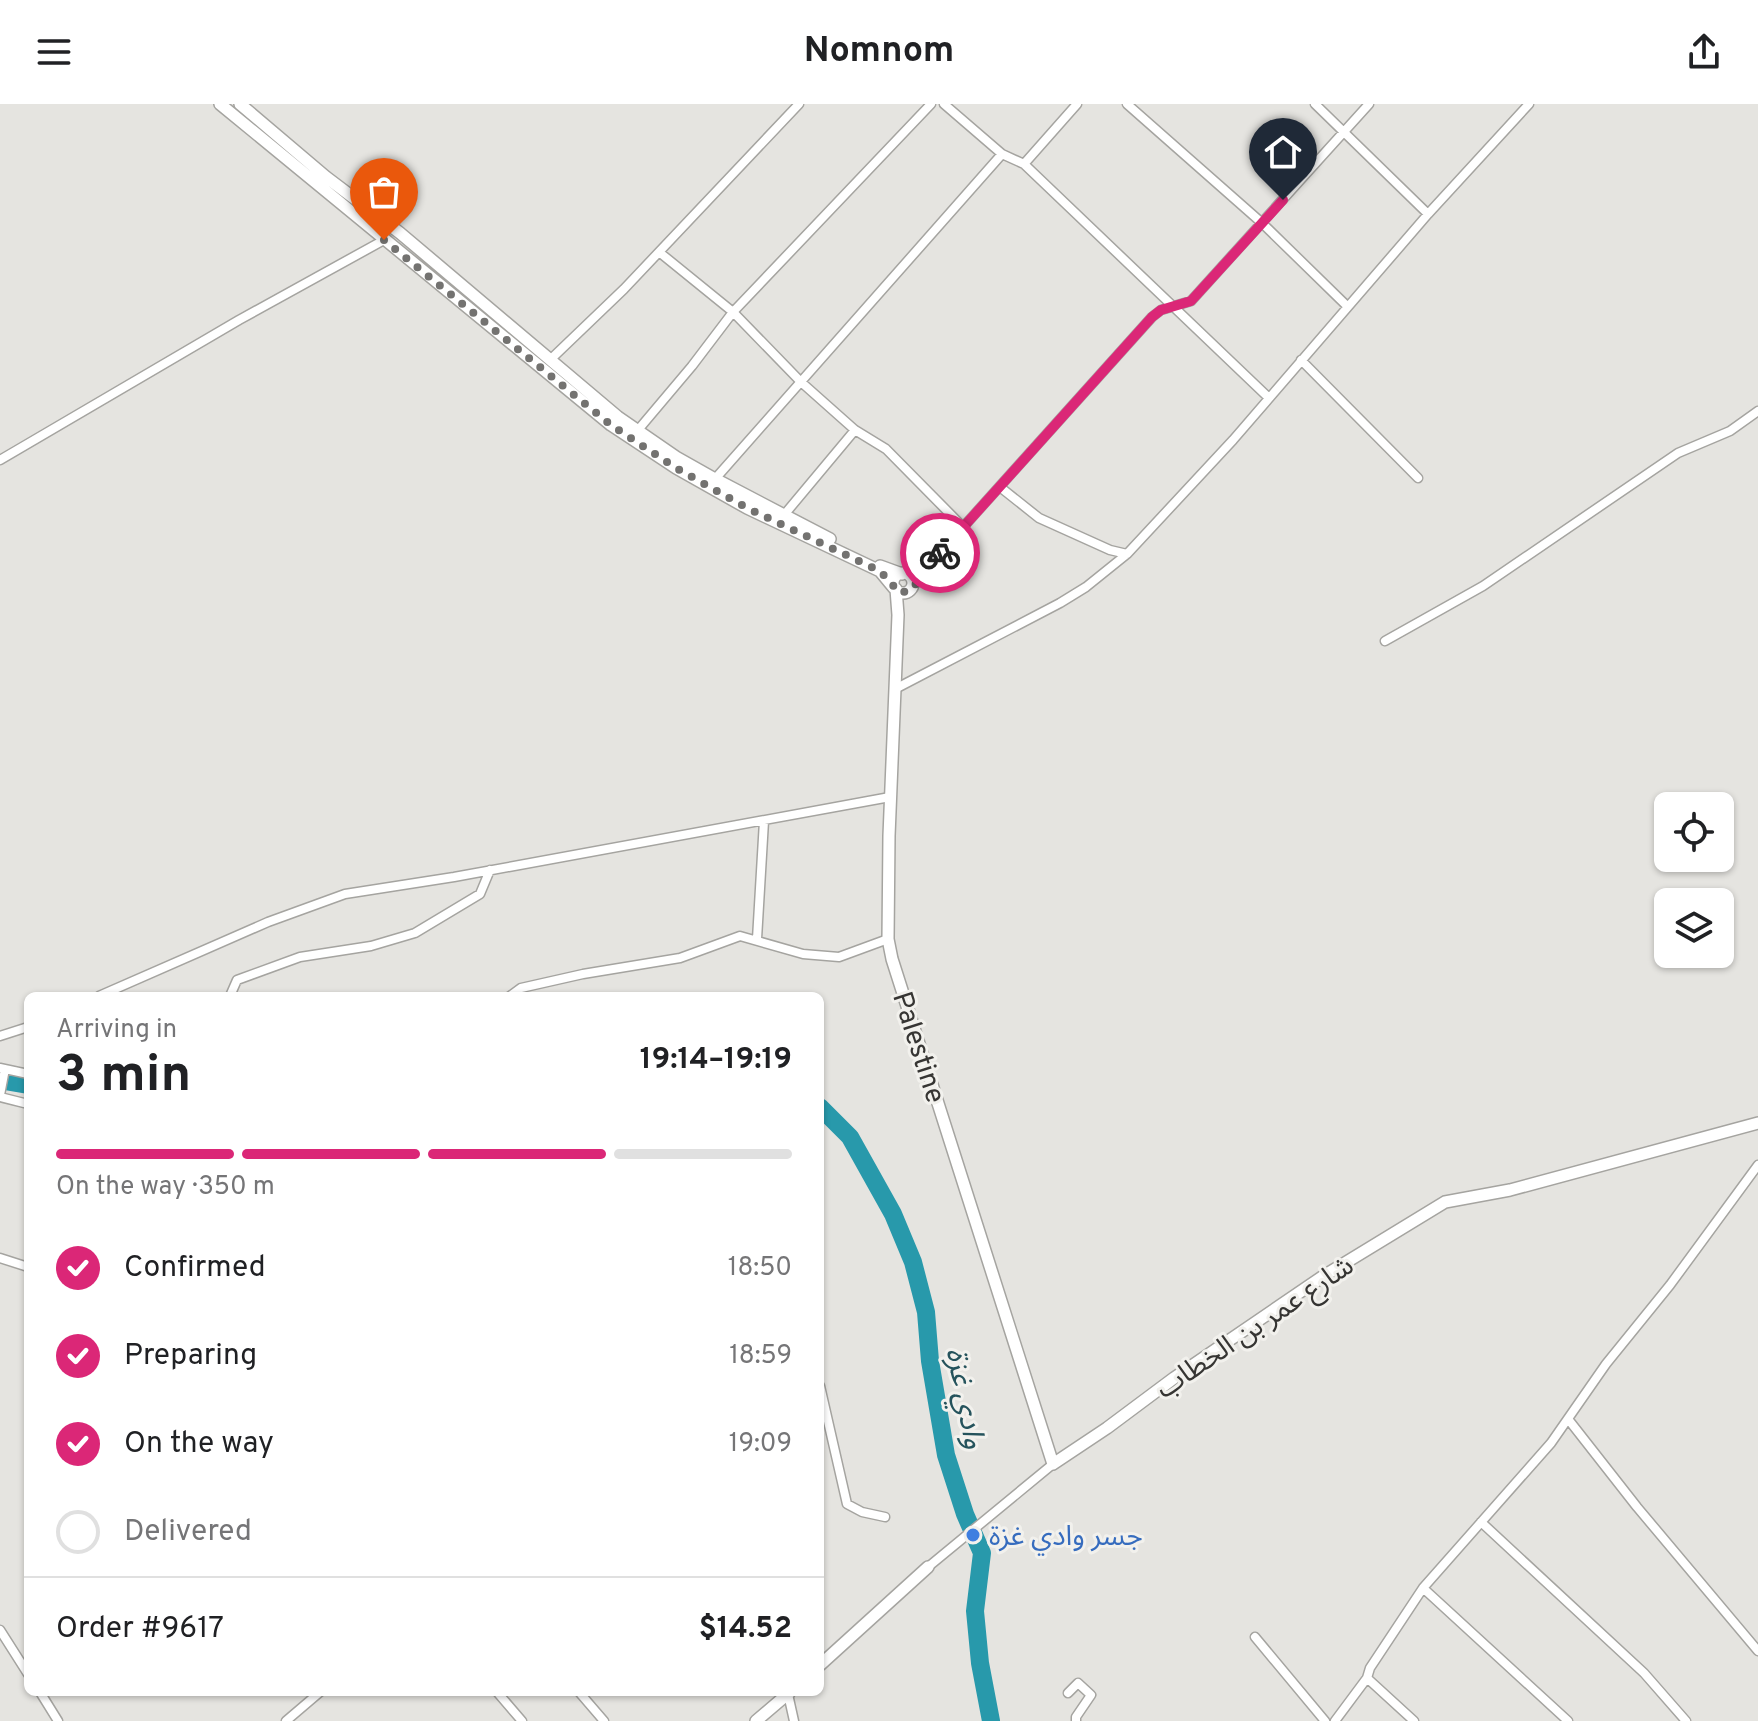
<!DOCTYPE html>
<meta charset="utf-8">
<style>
:root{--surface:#fff;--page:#f2f2f2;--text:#202124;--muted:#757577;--line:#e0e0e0;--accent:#db2777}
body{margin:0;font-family:Overpass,"Noto Sans Arabic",sans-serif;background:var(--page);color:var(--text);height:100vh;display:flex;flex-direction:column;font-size:30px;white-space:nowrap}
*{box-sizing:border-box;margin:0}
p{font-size:26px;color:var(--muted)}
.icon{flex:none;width:44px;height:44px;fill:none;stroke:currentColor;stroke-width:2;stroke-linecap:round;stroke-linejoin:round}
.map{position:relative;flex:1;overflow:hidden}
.panel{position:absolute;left:24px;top:888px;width:800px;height:704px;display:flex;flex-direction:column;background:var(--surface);border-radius:12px;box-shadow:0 2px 6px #0004}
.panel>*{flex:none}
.tools{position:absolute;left:1654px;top:688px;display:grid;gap:16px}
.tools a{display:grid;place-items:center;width:80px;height:80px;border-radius:12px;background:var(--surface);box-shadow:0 2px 6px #0004;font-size:40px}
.pin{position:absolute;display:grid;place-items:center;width:68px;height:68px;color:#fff;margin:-82px -34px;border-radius:50% 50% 50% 0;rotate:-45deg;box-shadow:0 0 8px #0007}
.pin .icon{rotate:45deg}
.courier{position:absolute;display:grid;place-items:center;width:80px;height:80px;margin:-40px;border:6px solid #db2777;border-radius:50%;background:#fff;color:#222;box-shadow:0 2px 10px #0007}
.headline em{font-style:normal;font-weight:700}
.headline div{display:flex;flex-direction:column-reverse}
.headline{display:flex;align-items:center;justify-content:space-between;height:136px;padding:0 32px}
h1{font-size:52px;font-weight:700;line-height:60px}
.bar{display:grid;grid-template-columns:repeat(4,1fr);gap:12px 8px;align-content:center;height:96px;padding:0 32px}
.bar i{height:10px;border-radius:6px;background:var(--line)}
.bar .current{background:var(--accent)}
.bar p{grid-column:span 4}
.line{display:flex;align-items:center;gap:20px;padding:0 32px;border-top:2px solid var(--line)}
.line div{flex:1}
ol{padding:0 32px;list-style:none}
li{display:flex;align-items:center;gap:24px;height:88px}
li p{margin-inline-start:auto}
li .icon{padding:8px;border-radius:50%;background:var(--accent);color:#fff;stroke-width:4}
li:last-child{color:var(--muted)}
li i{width:44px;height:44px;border:4px solid var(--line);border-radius:50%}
header{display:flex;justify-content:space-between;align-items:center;height:104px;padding:0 32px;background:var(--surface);font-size:36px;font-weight:700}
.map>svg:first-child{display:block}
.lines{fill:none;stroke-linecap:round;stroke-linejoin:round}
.river{stroke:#2899ab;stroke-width:18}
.street-casing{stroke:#a5a4a0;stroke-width:11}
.secondary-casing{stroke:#a5a4a0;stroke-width:14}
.street{stroke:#fff;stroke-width:8}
.secondary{stroke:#fff;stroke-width:11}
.done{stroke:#737270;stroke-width:8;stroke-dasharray:0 14.4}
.route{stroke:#db2777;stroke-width:10}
.shop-dot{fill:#3f7fe0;stroke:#f2f1ed;stroke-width:3}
.labels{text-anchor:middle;stroke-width:6;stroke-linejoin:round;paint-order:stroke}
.street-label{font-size:28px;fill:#363533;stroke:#f2f1ed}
.shop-label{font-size:28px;fill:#366cbe;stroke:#f2f1ed;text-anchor:start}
.water-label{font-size:30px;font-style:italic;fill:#25535c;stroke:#f2f1ed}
</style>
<header><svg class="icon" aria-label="menu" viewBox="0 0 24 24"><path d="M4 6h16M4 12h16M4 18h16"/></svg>Nomnom<svg class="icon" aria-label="share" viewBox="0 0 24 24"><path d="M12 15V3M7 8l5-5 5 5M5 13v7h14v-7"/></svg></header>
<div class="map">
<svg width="1758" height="1617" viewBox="0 0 1758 1617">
<rect width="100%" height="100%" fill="#e5e4e0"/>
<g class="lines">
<path class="river" d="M0,976L28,981
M820,1003L850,1033L893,1110L913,1158L926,1208L930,1257L946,1351L965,1410L982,1449L975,1507L980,1559L991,1617"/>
<g class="street-casing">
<path id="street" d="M944,0L1002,50L1024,60L1269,294
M1127,0L1262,119L1347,202
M1315,0L1428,110
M1024,60L1077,0
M659,148L733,208L801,278L855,326L886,345L964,424
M551,255L624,185L799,0
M1301,256L1418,374
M638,326L692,262L733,208L931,0
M0,356L239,216L384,136
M715,375L1002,50
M1000,383L1039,414L1110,446L1127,450L1233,336L1428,110L1529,0
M784,411L855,326
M905,470L928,461
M912,484L929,461L1152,213L1161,206L1191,197L1369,0
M1385,537L1483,482L1678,349L1730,327L1758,307
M895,585L1060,499L1086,483L1127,450
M757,835L764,717
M99,892L268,818L345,790L454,773L890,693
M230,892L237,876L300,853L371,842L415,829L480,790L490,766
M510,892L521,884L583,870L680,854L740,832L803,850L839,853L888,835
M0,932L28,923
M0,964L28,970
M0,991L5,965
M0,993L28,1000
M0,1154L28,1163
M820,1282L847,1400L862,1408L885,1413
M1568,1315L1637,1403L1758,1547
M1481,1418L1644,1569L1686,1617
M928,1463L1053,1360
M1423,1484L1568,1617
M0,1526L28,1570
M1255,1533L1325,1617
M1367,1574L1414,1617
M40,1588L58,1617
M497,1588L522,1617
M579,1588L604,1617
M1068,1589L1078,1579L1091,1591L1076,1613V1617
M788,1590L794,1617
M286,1617L320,1588
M1335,1617L1367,1574L1370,1564L1423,1484L1551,1339L1606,1260L1670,1181L1758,1061"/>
</g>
<g class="secondary-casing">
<path id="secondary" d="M220,0L611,321L676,364L747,404L880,467L894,484
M240,0L326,73L400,129L618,313L676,353L715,375L830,435
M880,462L902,470
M893 479a10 10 0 1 1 20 0a10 10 0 1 1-20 0Z
M896,485L898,511L889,732L888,835L892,855L1053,1360L1107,1324L1174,1274L1322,1173L1445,1098L1510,1086L1758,1019
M820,1561L928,1463
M756,1617L790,1588"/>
</g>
<use href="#street" class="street"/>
<use href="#secondary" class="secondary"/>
</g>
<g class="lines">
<path class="done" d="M384,136L611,321L676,364L747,404L880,467L900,489L911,486L940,449"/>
<path class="route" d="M940,449L1152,213L1161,206L1191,197L1283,96"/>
</g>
<circle class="shop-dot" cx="973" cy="1431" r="8"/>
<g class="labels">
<g class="street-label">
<text transform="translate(920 943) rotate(72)" y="10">Palestine</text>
<text transform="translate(1254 1222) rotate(-34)" y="10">شارع عمر بن الخطاب</text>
</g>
<g class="shop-label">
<text x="989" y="1441">جسر وادي غزة</text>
</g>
<g class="water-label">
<text transform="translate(966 1294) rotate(79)" y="10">وادي غزة</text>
</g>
</g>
</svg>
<div class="tools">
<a><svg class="icon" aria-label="locate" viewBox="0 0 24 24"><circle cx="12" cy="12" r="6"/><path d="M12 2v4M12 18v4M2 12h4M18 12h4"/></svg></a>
<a><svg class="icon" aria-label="layers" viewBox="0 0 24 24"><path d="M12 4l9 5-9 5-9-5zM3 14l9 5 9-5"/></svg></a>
</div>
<div class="pin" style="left:384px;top:136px;background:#ea580c"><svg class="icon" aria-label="bag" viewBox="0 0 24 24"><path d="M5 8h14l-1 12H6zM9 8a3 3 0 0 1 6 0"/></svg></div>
<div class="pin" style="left:1283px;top:96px;background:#1f2937"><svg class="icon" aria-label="home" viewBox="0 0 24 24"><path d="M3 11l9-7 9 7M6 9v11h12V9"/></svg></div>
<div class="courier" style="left:940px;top:449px"><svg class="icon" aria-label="bike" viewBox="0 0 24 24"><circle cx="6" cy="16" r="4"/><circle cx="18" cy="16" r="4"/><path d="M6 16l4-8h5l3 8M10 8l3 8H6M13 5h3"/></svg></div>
<section class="panel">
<div class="headline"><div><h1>3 min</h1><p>Arriving in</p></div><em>19:14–19:19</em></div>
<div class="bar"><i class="current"></i><i class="current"></i><i class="current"></i><i></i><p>On the way · 350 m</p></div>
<ol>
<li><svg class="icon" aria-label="check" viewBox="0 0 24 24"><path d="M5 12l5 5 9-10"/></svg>Confirmed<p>18:50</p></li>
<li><svg class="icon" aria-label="check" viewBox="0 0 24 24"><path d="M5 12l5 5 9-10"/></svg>Preparing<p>18:59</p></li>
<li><svg class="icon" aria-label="check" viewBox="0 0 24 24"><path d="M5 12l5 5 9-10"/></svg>On the way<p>19:09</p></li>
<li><i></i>Delivered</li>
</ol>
<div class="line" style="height:104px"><div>Order #9617</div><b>$14.52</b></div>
</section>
</div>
